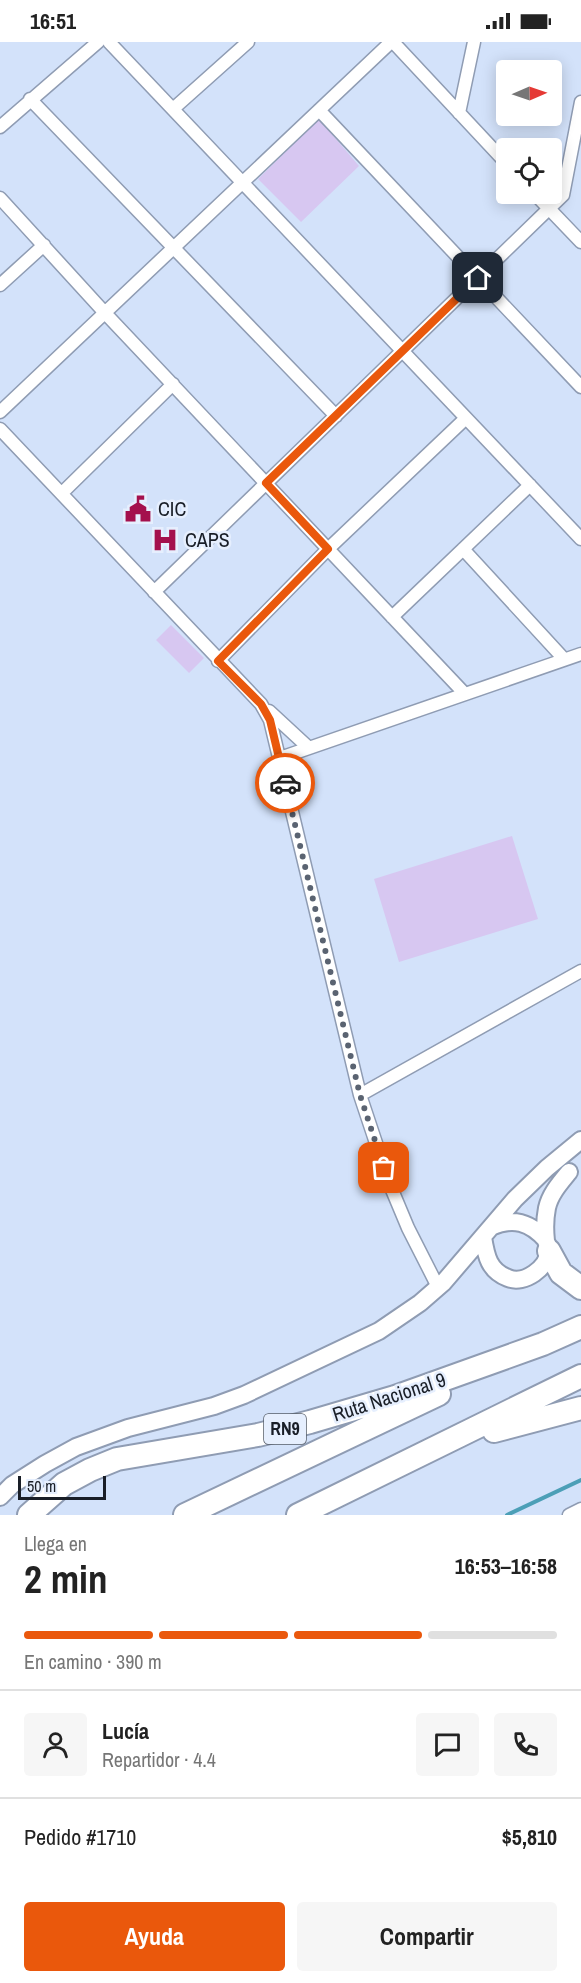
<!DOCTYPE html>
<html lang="es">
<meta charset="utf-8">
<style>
:root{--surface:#fff;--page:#f6f6f6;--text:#222;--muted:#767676;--line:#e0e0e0;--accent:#ea580c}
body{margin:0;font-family:"Archivo Narrow",sans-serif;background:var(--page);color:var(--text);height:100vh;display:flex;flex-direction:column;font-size:22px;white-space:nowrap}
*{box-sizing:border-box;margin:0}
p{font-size:20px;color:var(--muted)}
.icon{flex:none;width:33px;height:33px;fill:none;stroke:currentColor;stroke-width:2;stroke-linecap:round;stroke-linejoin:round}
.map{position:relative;height:1473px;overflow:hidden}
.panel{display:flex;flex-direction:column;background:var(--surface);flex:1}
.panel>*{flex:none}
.needle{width:39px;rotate:88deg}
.tools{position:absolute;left:496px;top:18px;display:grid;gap:12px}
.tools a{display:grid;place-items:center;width:66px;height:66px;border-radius:6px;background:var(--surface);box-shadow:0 3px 15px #0003;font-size:30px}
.scale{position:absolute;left:18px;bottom:15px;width:88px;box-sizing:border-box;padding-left:6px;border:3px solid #191e27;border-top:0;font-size:16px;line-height:21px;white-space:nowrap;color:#191e27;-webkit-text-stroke:4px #e6effe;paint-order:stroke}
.pin{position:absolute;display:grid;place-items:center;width:51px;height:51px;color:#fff;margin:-26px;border-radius:12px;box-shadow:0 3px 9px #0006}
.courier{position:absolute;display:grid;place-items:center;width:60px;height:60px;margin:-30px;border:4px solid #ea580c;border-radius:50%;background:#fff;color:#222;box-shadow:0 2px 8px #0007}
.head em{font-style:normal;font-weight:800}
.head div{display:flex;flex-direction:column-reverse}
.head{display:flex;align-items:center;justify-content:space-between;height:102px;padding:0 24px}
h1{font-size:39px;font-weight:800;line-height:45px}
.bar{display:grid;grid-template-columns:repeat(4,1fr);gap:9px 6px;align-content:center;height:72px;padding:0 24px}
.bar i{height:8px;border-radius:4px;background:var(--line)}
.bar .on{background:var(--accent)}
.bar p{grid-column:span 4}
.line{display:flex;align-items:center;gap:15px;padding:0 24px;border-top:2px solid var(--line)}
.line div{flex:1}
.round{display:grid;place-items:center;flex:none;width:63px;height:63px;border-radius:6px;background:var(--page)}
.action{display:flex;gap:12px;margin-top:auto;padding:12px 24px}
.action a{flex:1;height:69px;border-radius:6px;background:var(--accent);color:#fff;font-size:24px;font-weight:800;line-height:69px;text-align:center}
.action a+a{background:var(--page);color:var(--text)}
.status{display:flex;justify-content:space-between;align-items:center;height:42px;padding:0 30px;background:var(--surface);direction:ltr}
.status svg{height:16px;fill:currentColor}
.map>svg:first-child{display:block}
.green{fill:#d7c7f1}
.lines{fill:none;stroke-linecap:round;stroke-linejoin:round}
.stream{stroke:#4c9fb7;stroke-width:4}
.minor-casing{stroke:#8f9cb3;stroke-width:15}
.secondary-casing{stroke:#8f9cb3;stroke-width:20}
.motorway-casing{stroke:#8f9cb3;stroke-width:26}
.minor{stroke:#fff;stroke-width:12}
.secondary{stroke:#fff;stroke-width:16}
.motorway{stroke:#fff;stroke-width:22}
.done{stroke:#5a6371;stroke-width:6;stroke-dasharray:0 10.8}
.route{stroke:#ea580c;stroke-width:8}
.labels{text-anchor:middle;stroke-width:5;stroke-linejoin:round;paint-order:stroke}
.shield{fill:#e6effe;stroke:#565d68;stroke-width:1.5}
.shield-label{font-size:18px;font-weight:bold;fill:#191e27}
.poi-label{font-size:20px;fill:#191e27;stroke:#e6effe;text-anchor:start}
.street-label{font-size:20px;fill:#191e27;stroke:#e6effe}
</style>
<div class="status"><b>16:51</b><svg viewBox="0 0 49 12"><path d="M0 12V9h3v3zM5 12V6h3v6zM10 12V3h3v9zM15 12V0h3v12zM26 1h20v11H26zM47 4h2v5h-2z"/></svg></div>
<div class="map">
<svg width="581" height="1473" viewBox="0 0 581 1473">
<rect width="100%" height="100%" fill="#d3e2fa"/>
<path class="green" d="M319,77L359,124L301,180L258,137Z
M171,583L204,616L189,631L156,598Z
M512,794L538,877L399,920L374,837Z"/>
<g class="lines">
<path class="stream" d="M507,1473L581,1438"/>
<g class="minor-casing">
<path id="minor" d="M109,0L581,497
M393,0L507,122
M30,57L336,374
M173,67L248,0
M319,68L581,345
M459,71L474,0
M0,85L98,0
M535,152L581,200
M0,156L105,271L465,652
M0,243L44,203
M0,370L391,0
M0,387L261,662L270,678L360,1053L390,1143L408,1186L438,1245
M62,451L173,342
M463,507L564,617
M154,550L563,153L581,60
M392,575L530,443
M218,619L328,507L466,376
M269,669L309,706
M280,716L581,612
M360,1053L581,929
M569,1473L581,1467"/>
</g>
<g class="secondary-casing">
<path id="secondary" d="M491,1185C513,1175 530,1180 546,1198
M483,1195C486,1214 489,1229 508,1236C524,1243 548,1226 549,1208C549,1205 547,1202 546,1199C545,1190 545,1176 547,1166C550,1152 560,1141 569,1130
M0,1455L12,1443L45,1422L76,1405L128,1386L214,1364L244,1353L379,1289L420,1261L443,1241L515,1157L547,1126L581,1098"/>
</g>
<g class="motorway-casing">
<path id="motorway" d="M549,1209L561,1231L581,1246
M494,1389L581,1366
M29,1473L64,1442L90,1428L117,1417L258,1393L310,1380L395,1355L543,1302L581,1285
M185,1473L439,1352
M298,1473L581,1334"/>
</g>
<use href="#minor" class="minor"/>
<use href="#secondary" class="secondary"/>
<use href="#motorway" class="motorway"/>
</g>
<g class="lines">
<path class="done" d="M285,741L360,1053L384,1126"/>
<path class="route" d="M285,741L270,678L261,662L218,619L328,507L266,441L478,236"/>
</g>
<defs>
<g id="civic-bare" transform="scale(2.07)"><path d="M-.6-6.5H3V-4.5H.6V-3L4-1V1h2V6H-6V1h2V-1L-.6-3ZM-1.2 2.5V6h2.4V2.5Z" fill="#a4104d" stroke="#e6effe" stroke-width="2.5" paint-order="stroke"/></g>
<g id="hospital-bare" transform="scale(2.07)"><path d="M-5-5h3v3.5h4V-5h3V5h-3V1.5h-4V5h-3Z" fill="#a4104d" stroke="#e6effe" stroke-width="2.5" paint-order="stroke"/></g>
</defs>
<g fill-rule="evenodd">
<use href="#civic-bare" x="138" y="467"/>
<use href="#hospital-bare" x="165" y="498"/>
</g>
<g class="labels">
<rect class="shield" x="264" y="1372" width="42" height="30" rx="4.5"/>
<g class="shield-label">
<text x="285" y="1393">RN9</text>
</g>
<g class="poi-label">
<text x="158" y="474">CIC</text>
<text x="185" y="505">CAPS</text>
</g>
<g class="street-label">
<text transform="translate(389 1355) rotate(-18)" y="7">Ruta Nacional 9</text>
</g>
</g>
</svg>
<div class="tools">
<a><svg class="needle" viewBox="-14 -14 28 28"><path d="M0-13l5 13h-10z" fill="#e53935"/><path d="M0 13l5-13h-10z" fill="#767676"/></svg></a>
<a><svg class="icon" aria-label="locate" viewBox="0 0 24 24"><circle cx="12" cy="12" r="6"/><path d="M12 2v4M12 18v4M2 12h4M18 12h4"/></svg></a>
</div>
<div class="scale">50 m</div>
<div class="pin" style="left:384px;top:1126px;background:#ea580c"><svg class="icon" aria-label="bag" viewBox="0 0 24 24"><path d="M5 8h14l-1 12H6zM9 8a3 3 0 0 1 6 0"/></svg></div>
<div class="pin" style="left:478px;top:236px;background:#1f2937"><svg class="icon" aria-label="home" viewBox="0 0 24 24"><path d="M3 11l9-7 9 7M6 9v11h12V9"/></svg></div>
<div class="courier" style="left:285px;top:741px"><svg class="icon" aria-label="car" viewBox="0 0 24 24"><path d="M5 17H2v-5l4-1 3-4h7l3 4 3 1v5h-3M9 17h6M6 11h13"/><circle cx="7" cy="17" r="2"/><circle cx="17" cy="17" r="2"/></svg></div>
</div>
<section class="panel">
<div class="head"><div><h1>2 min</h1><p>Llega en</p></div><em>16:53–16:58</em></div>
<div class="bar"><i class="on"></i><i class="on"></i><i class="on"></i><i></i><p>En camino · 390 m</p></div>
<div class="line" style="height:108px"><a class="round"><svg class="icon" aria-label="person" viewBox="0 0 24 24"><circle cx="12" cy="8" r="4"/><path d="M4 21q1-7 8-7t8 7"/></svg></a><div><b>Lucía</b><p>Repartidor · 4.4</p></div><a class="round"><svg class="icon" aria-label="chat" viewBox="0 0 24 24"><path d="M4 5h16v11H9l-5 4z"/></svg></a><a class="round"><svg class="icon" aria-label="phone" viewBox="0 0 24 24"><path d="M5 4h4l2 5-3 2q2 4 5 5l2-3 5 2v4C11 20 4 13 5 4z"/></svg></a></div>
<div class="line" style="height:78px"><div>Pedido #1710</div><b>$5,810</b></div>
<div class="action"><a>Ayuda</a><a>Compartir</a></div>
</section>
